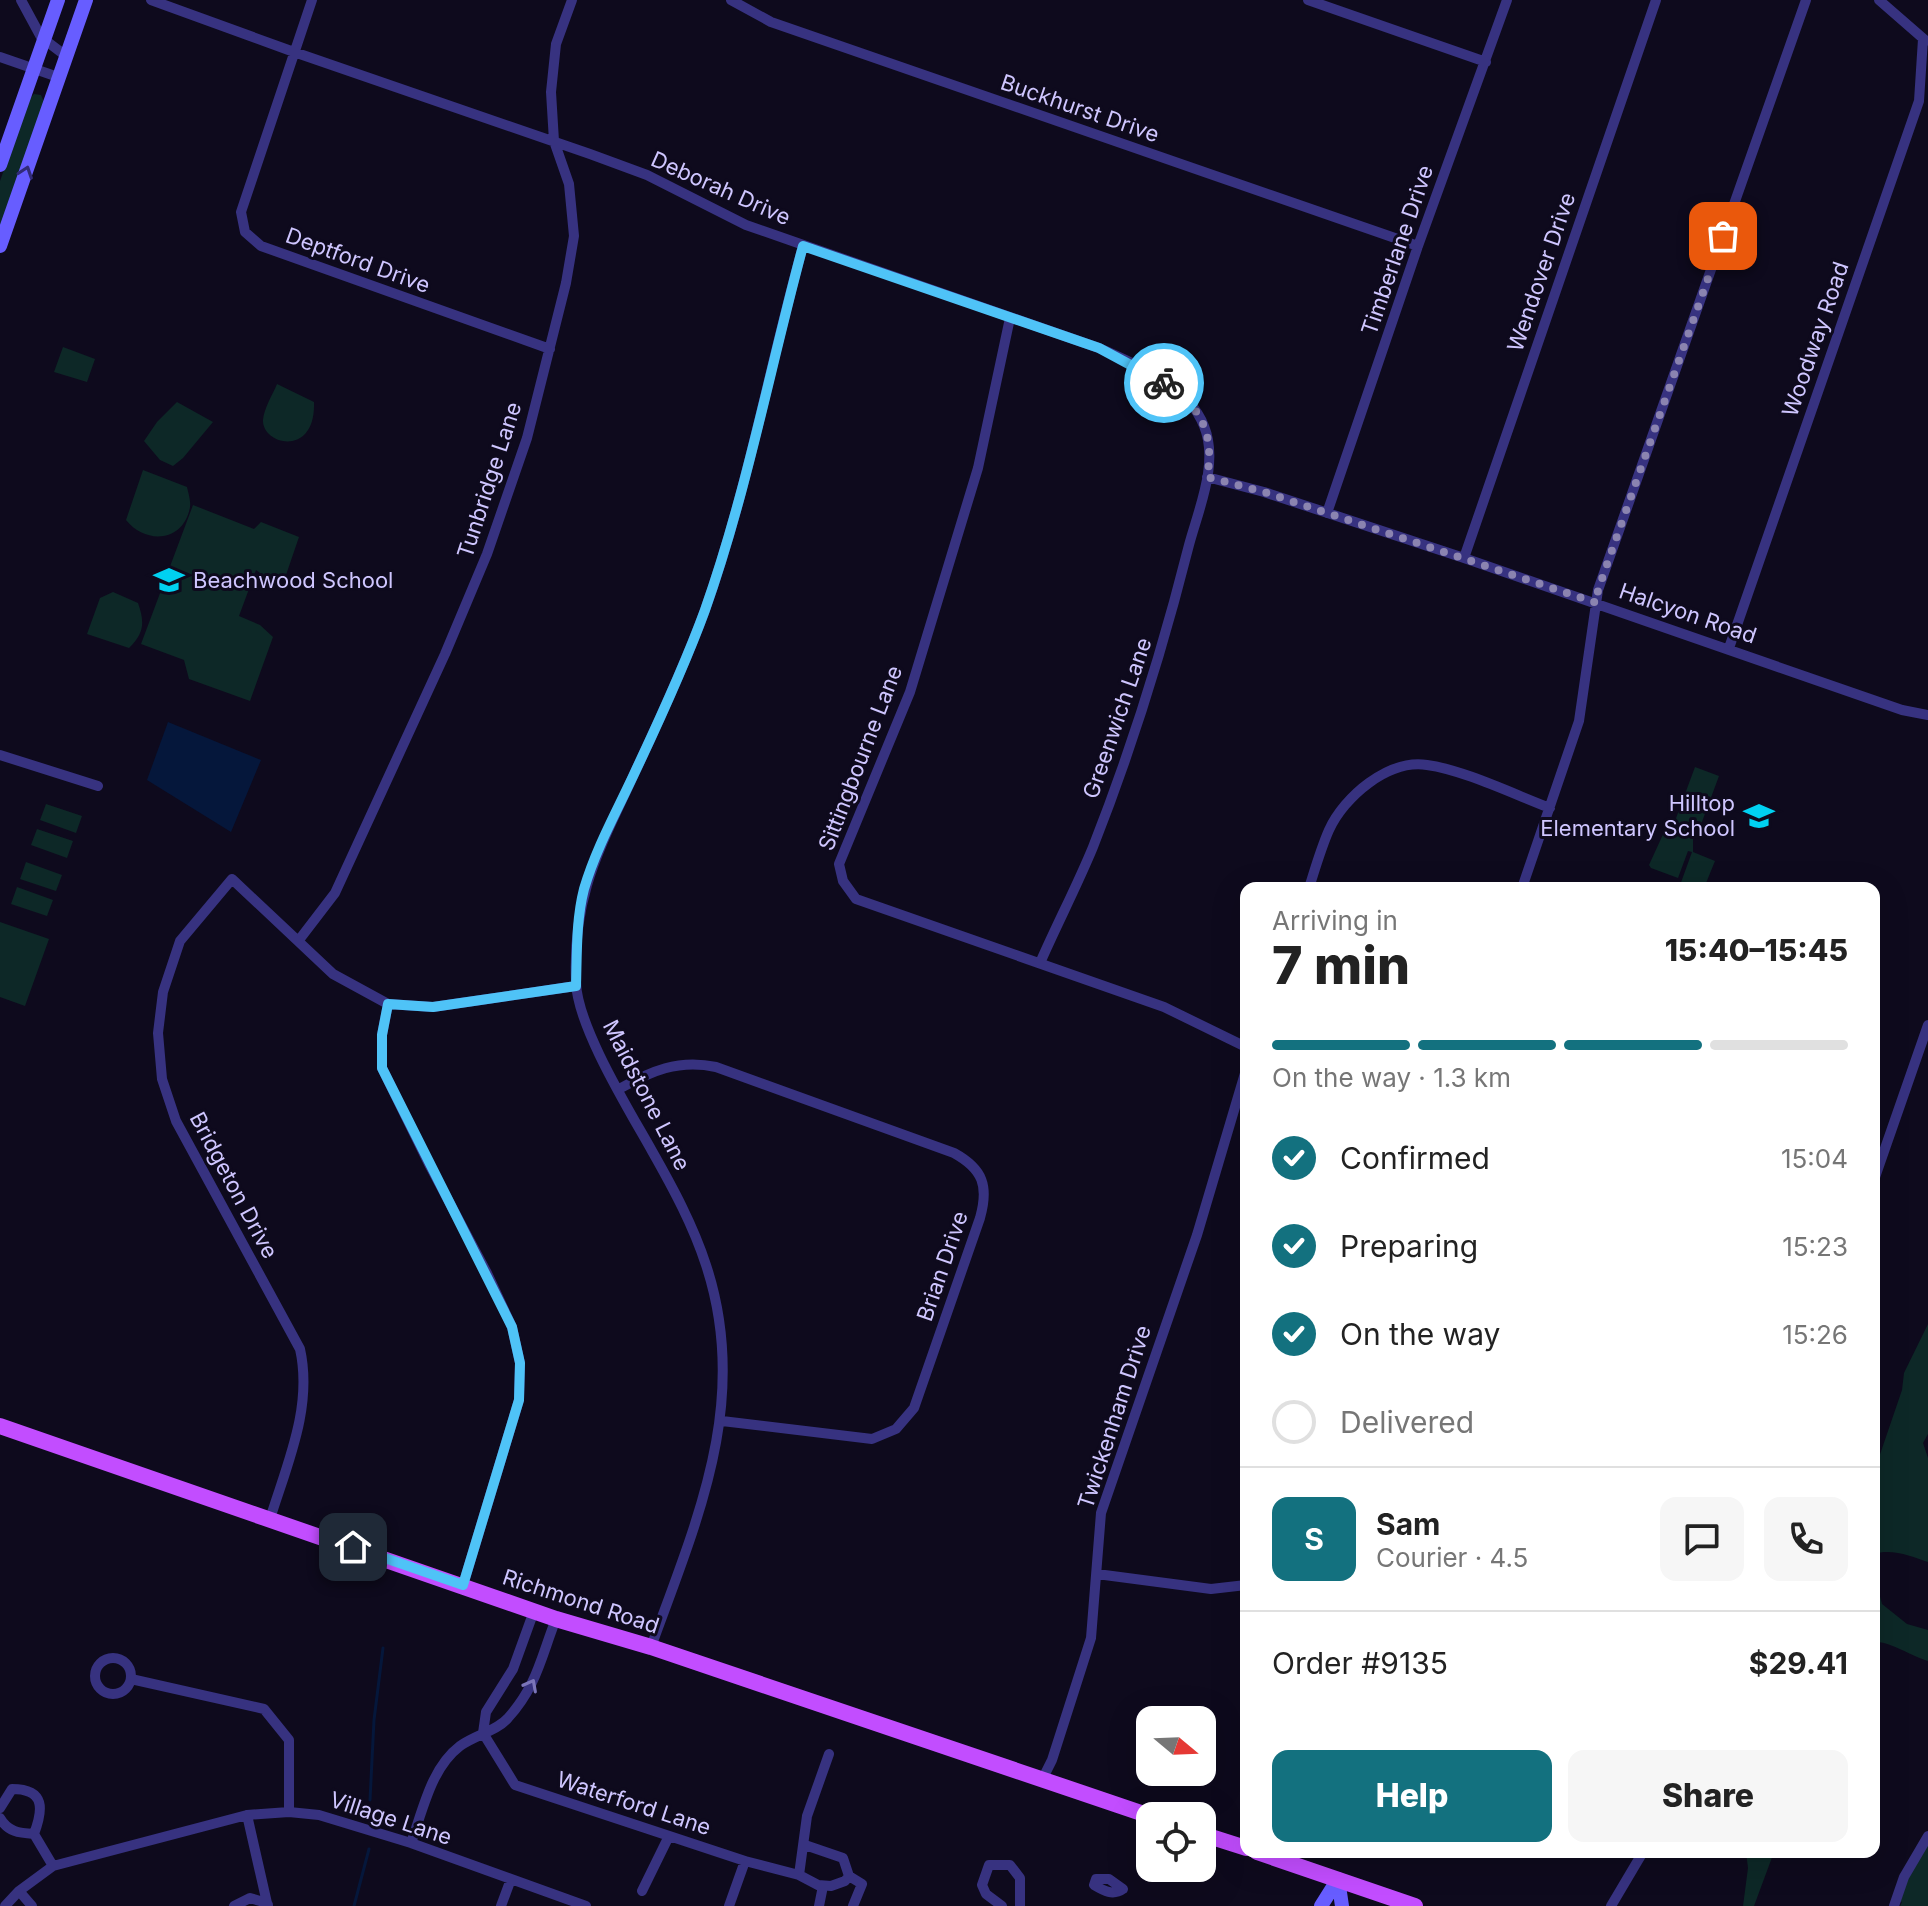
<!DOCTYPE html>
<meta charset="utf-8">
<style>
:root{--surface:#fff;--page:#f6f6f6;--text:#222;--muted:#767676;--line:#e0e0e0;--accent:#13717f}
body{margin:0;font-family:Inter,sans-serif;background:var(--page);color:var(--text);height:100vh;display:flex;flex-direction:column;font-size:30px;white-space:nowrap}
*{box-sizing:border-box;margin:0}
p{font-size:26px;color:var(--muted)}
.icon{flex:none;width:44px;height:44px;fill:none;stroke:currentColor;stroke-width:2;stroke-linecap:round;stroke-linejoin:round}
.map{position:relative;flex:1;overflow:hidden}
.sheet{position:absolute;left:1240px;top:882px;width:640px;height:976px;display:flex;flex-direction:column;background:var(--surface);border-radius:16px;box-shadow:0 8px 32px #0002}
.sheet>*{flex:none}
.needle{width:52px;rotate:109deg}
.buttons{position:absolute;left:1136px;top:1706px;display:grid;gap:16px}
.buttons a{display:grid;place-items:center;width:80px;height:80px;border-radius:16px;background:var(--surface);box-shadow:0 8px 32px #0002;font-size:40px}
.pin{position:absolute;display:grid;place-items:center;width:68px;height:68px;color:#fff;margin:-34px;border-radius:16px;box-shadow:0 4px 12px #0006}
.courier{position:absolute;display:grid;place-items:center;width:80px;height:80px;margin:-40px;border:6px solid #4fc3f7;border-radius:50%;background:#fff;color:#222;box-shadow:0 2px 10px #0007}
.overview em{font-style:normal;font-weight:800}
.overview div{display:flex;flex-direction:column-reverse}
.overview{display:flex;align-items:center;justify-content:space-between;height:136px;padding:0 32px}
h1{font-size:52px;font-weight:800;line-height:60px}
.bar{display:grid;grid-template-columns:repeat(4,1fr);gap:12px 8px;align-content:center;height:96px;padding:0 32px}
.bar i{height:10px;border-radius:6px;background:var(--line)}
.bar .on{background:var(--accent)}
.bar p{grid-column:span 4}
.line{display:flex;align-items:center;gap:20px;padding:0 32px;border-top:2px solid var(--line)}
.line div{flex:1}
.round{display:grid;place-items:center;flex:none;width:84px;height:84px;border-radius:16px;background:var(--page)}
ol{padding:0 32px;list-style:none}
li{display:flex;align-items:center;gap:24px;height:88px}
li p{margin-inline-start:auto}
li .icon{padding:8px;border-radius:50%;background:var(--accent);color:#fff;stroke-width:4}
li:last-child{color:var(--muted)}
li i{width:44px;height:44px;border:4px solid var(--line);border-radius:50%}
.button{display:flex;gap:16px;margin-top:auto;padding:16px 32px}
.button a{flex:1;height:92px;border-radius:16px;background:var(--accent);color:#fff;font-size:32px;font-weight:800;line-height:92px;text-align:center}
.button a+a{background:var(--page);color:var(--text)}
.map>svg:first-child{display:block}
.green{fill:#0d2827}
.water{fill:#05173b}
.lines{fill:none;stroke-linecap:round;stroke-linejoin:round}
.stream{stroke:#05173b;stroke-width:3}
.street{stroke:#373280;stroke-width:10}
.secondary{stroke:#675dff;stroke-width:14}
.primary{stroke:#c24dff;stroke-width:16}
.oneway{stroke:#322b77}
.oneway2{stroke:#7b75b9}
.done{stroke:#8b84b0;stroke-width:8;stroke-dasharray:0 14.4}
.route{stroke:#4fc3f7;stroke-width:10}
.labels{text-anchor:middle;stroke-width:6;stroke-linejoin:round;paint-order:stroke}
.street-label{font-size:22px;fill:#cfc6ff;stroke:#0e0a1d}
.poi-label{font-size:22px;fill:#cfc6ff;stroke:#0e0a1d;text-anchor:start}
</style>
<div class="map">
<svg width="1928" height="1906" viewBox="0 0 1928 1906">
<rect width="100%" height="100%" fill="#0e0a1d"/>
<path class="green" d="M34,94L41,95L45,104L0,232V181L29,99Z
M63,347L95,359L87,382L54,372Z
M277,384L314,402C316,458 262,445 263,420C264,408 273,394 277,384Z
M177,402L213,422L183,458L173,466L160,460L144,441L157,422Z
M143,470L187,487C188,492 191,501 190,507C184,542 146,545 126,520Z
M193,505L254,529L261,522L299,537L286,575L264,576L256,570L239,616L260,625L273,637L250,701L189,679L184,660L141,644Z
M113,592L138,603C145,623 144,633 129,648L87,634L100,598Z
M1695,767L1719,776L1696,838H1693V852L1715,861L1704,888H1679L1692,852L1688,851L1678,878L1651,868L1649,865L1665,830L1672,829Z
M46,804L82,816L76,833L40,820Z
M37,829L73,841L67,858L31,845Z
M26,862L62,875L56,891L20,879Z
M17,887L53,900L47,916L11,904Z
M0,922L49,939L25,1006L0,997Z
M1928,1324V1434L1923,1443L1928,1458V1562C1912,1556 1891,1548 1874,1554V1472L1902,1390L1904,1373Z
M1874,1574L1882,1604L1907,1624L1928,1630V1661C1911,1656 1890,1641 1874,1642Z
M1928,1836V1906H1900L1902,1902L1896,1900Z
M1746,1852H1774L1754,1906H1743L1748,1868Z"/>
<path class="water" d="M168,722L261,760L231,832L147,780Z"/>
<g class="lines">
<path class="stream" d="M370,1800L374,1720L383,1648
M354,1906L369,1849"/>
<path class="street" d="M21,0L41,37L66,56
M151,0L294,52L590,154L647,175L746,225L1099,348C1137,365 1188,385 1204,426C1219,463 1199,508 1189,545C1163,648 1132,748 1093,847C1077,886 1057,924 1040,963
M312,0L241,212L245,232L261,246L550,349
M731,0L771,22L1418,246
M1308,0L1486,62
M1879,0L1926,41
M0,57L58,77
M1010,318L978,468L910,692L839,864L843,881L856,899L1164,1007L1246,1047
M1207,477L1264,492L1464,558L1902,710L1928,715
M1327,513L1418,246L1507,0
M1464,558L1656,0
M1729,648L1919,101L1923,39
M0,755L98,786
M1309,888C1315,869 1321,848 1329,830C1344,797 1388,759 1427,765C1464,770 1513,794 1550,808
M1522,888L1579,721L1598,590L1806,0
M299,940L335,893L445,654L487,554L527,438L566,283L574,236L569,184L554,141L551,92L556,44L572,0
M388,1004L382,1035V1068L430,1166L487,1273L512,1327L520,1363L519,1400L463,1585
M619,1089C651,1071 678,1059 716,1067L954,1153C983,1169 989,1186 980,1218L914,1408L896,1429L872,1439L722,1421
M1874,1180L1928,1025
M270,1519C287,1464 313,1407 300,1349L176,1121L162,1079L158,1033L163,992L180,941L232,879L333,974L388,1004L433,1007L576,986
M1097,1574L1211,1589L1246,1585
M651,1647C697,1520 751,1401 706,1265C693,1225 673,1188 652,1151C629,1110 577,1026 576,982C572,893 601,847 636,770C660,719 684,666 704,613C747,493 769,368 803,246
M95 1676a18 18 0 1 1 36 0a18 18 0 1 1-36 0Z
M131,1679L264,1709L289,1740V1812
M483,1733L515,1785L745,1861L799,1875L818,1885L831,1886L845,1881L849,1876
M483,1733L486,1712L513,1669L534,1611
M1042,1780L1052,1760L1091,1638L1101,1513L1197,1235L1246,1070
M0,1808L12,1789C46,1789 43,1810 34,1834C19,1833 8,1832 0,1818
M247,1815L267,1903
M34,1834L53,1866
M411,1843C423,1810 431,1768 460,1746C475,1735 497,1731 508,1718C537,1686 541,1657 556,1619
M805,1845L843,1858L849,1876L862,1884L853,1906
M799,1875L807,1816L829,1754
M1096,1879H1109L1123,1889C1113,1896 1104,1891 1094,1885Z
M19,1891L32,1906
M642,1891L669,1836
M5,1906L19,1891L53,1866L247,1815L289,1812L319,1815L411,1843L586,1906
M234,1906L250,1898L267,1903L268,1905
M501,1906L511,1879
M729,1906L745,1861
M819,1906L823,1886
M1002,1906L986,1894L982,1885L989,1865H1010L1020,1878V1906
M1611,1906L1643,1852
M1894,1906L1904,1877L1928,1836"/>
<path class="secondary" d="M0,165L58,0
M0,246L86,0
M1338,1879L1342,1906
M1321,1906L1338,1879"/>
<path class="primary" d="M0,1426L556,1619L651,1647L1150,1816
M1202,1834L1246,1848
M1257,1852L1415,1906"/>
</g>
<defs><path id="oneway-chevron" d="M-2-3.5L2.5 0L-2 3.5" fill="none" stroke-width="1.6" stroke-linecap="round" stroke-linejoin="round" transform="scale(2)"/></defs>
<use class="oneway" href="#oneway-chevron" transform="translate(26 172) rotate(-71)"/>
<use class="oneway2" href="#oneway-chevron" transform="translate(531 1685) rotate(-62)"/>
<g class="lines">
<path class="done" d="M1164,383C1201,405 1215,435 1207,477L1264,492L1597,603L1598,590L1723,236"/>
<path class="route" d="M353,1547L463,1585L519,1400L520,1363L512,1327L382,1068V1035L388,1004L433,1007L576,986C577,954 576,920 584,889C596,848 617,811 635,772C660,719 685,665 705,610C747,491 770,368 803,246L1099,348L1164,383"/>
</g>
<defs>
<g id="school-bare" transform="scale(2.4)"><path d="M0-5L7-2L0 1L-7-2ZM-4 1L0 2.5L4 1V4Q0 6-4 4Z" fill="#00d1f1" stroke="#0e0a1d" stroke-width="2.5" paint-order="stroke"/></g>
</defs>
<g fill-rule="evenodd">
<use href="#school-bare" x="169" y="580"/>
<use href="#school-bare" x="1759" y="816"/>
</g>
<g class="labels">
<g class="street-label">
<text transform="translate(1080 108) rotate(19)" y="8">Buckhurst Drive</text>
<text transform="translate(721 188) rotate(24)" y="8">Deborah Drive</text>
<text transform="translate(1397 250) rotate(-71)" y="8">Timberlane Drive</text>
<text transform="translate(358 260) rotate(20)" y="8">Deptford Drive</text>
<text transform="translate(1541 272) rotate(-71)" y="8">Wendover Drive</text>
<text transform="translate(1815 339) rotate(-71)" y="8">Woodway Road</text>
<text transform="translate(489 480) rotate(-72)" y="8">Tunbridge Lane</text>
<text transform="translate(1688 613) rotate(19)" y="8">Halcyon Road</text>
<text transform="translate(1117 718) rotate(-71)" y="8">Greenwich Lane</text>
<text transform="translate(860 758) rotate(-69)" y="8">Sittingbourne Lane</text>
<text transform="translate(647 1095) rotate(63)" y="8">Maidstone Lane</text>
<text transform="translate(234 1185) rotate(62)" y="8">Bridgeton Drive</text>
<text transform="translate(942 1266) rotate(-71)" y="8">Brian Drive</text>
<text transform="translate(1114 1417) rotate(-72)" y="8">Twickenham Drive</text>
<text transform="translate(581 1601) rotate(18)" y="8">Richmond Road</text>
<text transform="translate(634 1803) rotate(18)" y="8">Waterford Lane</text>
<text transform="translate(391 1818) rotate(18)" y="8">Village Lane</text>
</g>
<g class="poi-label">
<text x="193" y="588">Beachwood School</text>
<text x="1735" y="811" text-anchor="end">Hilltop<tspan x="1735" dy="25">Elementary School</tspan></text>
</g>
</g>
</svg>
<div class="buttons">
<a><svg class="needle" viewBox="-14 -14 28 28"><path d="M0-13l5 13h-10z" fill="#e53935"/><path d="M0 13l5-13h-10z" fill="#767676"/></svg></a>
<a><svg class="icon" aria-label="locate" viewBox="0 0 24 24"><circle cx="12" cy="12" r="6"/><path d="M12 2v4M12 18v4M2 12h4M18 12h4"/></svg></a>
</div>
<div class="pin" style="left:1723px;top:236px;background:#ea580c"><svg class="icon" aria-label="bag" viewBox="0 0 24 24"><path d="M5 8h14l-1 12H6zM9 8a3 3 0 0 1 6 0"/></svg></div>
<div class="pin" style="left:353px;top:1547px;background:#1f2937"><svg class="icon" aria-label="home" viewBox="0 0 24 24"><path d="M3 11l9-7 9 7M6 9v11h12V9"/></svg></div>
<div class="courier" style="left:1164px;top:383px"><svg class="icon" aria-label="bike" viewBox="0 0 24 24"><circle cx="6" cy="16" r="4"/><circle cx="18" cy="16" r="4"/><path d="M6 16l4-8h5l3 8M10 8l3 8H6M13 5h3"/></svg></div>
<section class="sheet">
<div class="overview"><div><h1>7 min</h1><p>Arriving in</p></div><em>15:40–15:45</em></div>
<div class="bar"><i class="on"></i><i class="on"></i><i class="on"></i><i></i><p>On the way · 1.3 km</p></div>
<ol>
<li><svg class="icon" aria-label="check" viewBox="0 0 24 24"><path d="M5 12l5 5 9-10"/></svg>Confirmed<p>15:04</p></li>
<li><svg class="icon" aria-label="check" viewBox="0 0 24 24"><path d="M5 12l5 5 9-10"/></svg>Preparing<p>15:23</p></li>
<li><svg class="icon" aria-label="check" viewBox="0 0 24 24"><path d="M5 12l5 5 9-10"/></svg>On the way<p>15:26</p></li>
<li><i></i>Delivered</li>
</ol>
<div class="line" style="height:144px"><b class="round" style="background:var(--accent);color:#fff">S</b><div><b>Sam</b><p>Courier · 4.5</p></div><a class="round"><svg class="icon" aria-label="chat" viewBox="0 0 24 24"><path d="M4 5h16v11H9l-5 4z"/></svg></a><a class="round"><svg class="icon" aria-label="phone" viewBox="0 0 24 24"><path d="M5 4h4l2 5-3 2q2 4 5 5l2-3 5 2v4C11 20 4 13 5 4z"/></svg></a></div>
<div class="line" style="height:104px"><div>Order #9135</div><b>$29.41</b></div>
<div class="button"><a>Help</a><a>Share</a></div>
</section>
</div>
